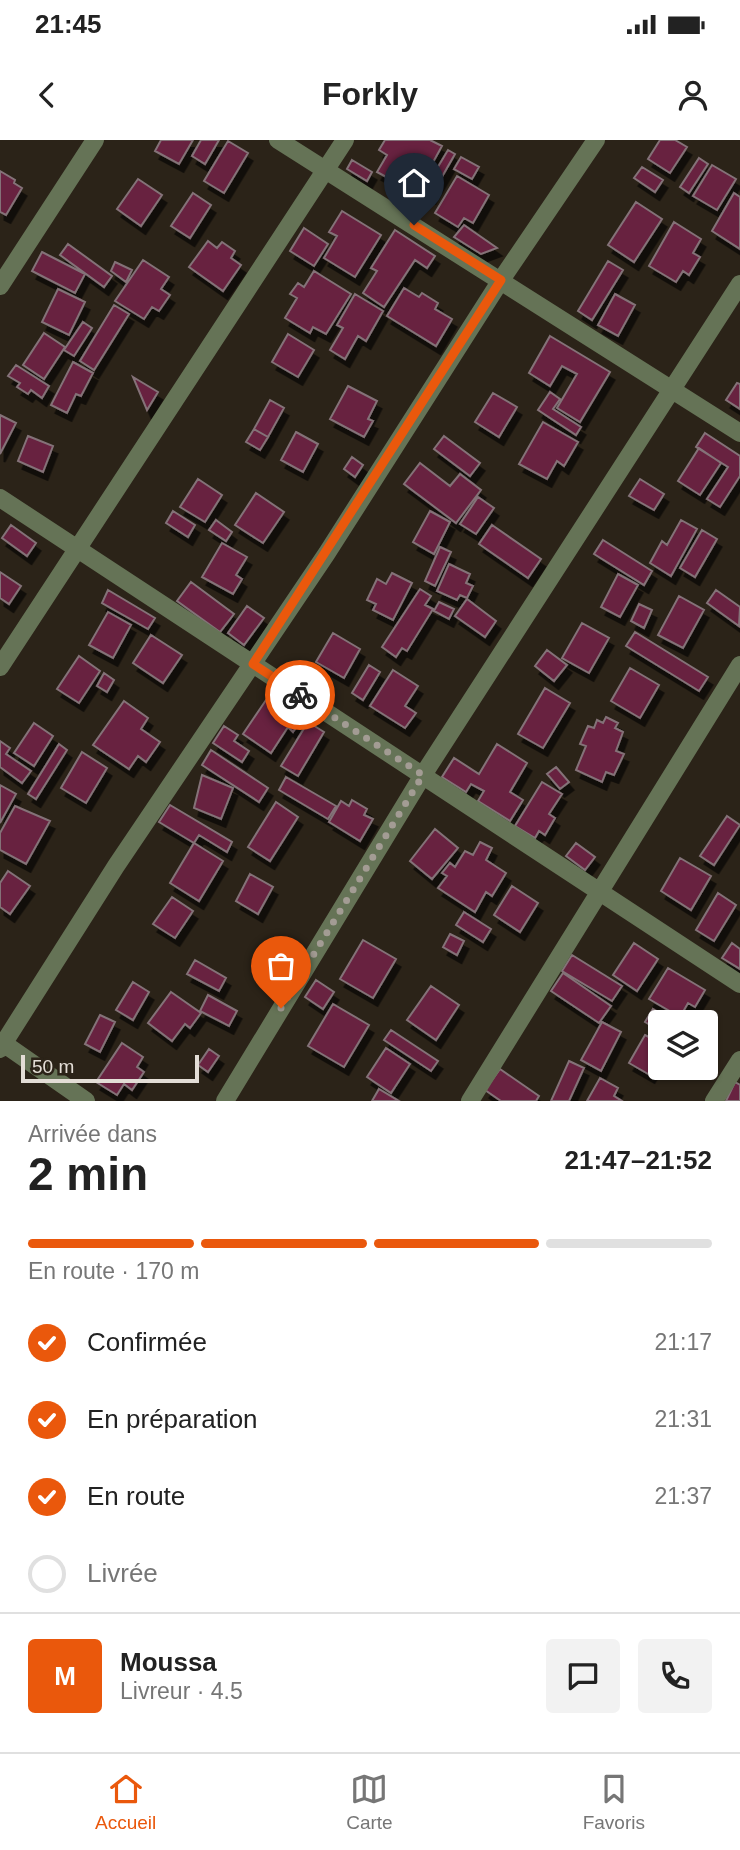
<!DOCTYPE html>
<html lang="fr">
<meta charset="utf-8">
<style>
:root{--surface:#fff;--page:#f2f2f2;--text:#222;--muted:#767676;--line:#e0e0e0;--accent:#ea580c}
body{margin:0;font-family:Arial,sans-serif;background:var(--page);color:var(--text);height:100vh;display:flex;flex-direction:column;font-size:26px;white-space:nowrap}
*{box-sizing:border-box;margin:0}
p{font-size:23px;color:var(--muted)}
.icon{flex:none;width:38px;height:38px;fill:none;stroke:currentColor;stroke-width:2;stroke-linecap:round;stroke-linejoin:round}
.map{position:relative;height:961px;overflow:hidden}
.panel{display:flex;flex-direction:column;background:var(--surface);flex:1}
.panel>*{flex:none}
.buttons{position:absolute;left:648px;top:870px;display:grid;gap:14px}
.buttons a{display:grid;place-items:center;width:70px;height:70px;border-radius:7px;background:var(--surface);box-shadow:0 2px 5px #0004;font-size:35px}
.scale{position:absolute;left:21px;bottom:18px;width:178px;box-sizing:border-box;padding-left:7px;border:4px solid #e3ddd6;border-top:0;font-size:19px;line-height:24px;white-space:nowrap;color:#e3ddd6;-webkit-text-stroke:5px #2b2318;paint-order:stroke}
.pin{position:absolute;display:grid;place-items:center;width:60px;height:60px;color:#fff;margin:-72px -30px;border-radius:50% 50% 50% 0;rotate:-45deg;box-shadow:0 0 7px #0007}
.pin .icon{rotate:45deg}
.courier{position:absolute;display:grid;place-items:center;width:70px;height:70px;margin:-35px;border:5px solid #ea580c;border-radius:50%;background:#fff;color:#222;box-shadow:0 2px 9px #0007}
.summary em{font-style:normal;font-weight:700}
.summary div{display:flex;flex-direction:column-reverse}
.summary{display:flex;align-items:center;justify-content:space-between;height:119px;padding:0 28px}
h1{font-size:46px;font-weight:700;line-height:52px}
.bar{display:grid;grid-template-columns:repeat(4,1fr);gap:10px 7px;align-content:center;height:84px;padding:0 28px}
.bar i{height:9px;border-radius:5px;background:var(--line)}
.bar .selected{background:var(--accent)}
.bar p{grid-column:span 4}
.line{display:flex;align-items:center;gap:18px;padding:0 28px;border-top:2px solid var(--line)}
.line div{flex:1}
.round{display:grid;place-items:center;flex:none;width:74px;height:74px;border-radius:7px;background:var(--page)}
ol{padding:0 28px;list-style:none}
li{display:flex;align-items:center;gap:21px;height:77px}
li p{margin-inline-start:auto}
li .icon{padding:7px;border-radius:50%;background:var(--accent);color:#fff;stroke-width:4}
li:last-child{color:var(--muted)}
li i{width:38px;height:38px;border:4px solid var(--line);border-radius:50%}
.status{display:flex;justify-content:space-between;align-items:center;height:49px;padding:0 35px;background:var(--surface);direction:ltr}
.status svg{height:19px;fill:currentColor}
header{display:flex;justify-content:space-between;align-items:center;height:91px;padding:0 28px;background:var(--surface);font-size:32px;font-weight:700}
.dock{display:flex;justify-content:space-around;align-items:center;height:98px;border-top:2px solid var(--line);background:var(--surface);font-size:19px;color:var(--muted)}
.dock a{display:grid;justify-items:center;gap:4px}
.dock .selected{color:var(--accent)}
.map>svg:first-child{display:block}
.building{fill:#67223f;stroke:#847278;stroke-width:2;filter:url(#shadow)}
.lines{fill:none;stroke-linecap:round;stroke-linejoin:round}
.minor{stroke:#657356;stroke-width:18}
.done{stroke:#a39c94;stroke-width:7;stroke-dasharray:0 12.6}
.route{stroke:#ea580c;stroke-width:9}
</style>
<div class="status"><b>21:45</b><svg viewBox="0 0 49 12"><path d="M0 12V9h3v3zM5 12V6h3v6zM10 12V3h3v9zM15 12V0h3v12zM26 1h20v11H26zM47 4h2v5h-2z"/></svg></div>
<header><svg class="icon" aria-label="back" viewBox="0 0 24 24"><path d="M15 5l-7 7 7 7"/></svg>Forkly<svg class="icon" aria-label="person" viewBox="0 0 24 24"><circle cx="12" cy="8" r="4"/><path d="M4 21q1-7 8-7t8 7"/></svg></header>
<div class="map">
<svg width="740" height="961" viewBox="0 0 740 961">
<defs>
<filter id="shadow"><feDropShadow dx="4.5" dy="8" stdDeviation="0" flood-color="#0009"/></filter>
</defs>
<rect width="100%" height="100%" fill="#2b2318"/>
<path class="building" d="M161,0H193L179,24L155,11Z
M201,0H219L205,24L192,16Z
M385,0H430L442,6L416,53L377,32L387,15L379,10Z
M660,0H675L687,7L670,33L648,19Z
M228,1L248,13L224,53L204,41Z
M448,10L455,14L431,56L423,52Z
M461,17L479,27L472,39L454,29Z
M699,18L708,24L689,53L680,47Z
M352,20L372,32L367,41L347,29Z
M712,25L736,39L717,70L693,56Z
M642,27L663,40L655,52L634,38Z
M0,31L15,40L14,43L22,48L6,75L0,72Z
M457,36L489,55L473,83L464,78L458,87L435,73Z
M138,39L162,55L141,86L117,69Z
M193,53L211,65L190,98L171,86Z
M734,53L740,57V109L712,91Z
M636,62L662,79L634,122L608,105Z
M342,71L381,95L355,137L324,118L337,96L329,92Z
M674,82L701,99L693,113L700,117L689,135L683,131L676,142L649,126Z
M464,85L497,108L481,114L454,97Z
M304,88L328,104L314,126L290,111Z
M395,90L435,116L427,128L415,120L384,167L363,153L377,131L371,128Z
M208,101L217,108L222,102L235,111L231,118L241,125L223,151L189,127Z
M68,104L112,136L104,147L60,115Z
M42,112L85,134L75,153L32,131Z
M143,120L169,137L161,149L170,155L159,171L152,167L144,179L115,161Z
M608,121L623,130L592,180L578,171Z
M115,122L132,130L126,142L111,131Z
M314,131L351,154L326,194L313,187L310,193L285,178L297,158L290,154L298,143L304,147Z
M404,148L419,157L422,153L438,163L435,169L452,179L436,206L387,176Z
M58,149L85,162L69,195L42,182Z
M355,154L383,171L366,201L358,196L345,219L330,210L343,188L337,185Z
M615,154L635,165L618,196L598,185Z
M114,165L129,174L94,230L80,221Z
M83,182L92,188L74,216L64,210Z
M44,193L65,207L44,239L23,225Z
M288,194L314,210L298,237L272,222Z
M550,196L610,232L580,282L557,268L577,234L562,226L550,246L529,233Z
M73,222L93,233L81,256L76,254L67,273L51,265Z
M16,225L49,246L42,258L31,250L28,254L17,247L20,243L8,236Z
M133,237L158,252L147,270Z
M737,243L740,244V269L726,260Z
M348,246L377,261L368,279L373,281L364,297L330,279Z
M550,252L560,259L553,269L581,287L576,295L538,270Z
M493,253L517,267L499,297L475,282Z
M270,260L284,268L268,297L254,289Z
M0,275L16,283L0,314Z
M543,282L578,302L564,326L557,321L547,339L519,324Z
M254,289L268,297L260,310L246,302Z
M296,292L318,304L303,332L281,320Z
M705,293L740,316V336L720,367L707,359L728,327L696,307Z
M28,296L53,306L43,332L18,321Z
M444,296L480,323L470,336L434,309Z
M699,308L721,323L700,355L678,341Z
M352,317L363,325L355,337L344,329Z
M420,323L450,346L460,334L481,350L456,383L404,344Z
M198,339L222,355L205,382L180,367Z
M640,339L664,354L654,370L629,356Z
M256,353L284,372L263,403L235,385Z
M478,357L494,368L476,394L460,384Z
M173,371L195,385L188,397L166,383Z
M430,371L450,382L434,414L413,402Z
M216,380L232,392L226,401L209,390Z
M681,380L697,389L671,436L650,423L662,401L667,405Z
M11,385L36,403L27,416L2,398Z
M492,385L541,419L528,438L479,404Z
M702,390L717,399L695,437L680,428Z
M603,400L652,431L644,445L594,414Z
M222,403L247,417L236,435L242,439L233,454L202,437Z
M440,407L451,412L435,446L425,441Z
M449,424L470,434L466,443L473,446L467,458L460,455L457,460L437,451Z
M0,432L21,446L9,464L0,458Z
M392,433L412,443L393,480L373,470L376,464L367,460L377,439L386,444Z
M618,434L638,445L620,477L601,467Z
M191,442L234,474L220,492L177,461Z
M420,449L431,456L425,465L433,469L407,511L402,508L396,517L382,507Z
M108,450L155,478L148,489L102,463Z
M716,450L740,467L739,486L707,463Z
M679,456L704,470L683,508L658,495Z
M467,459L496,481L485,497L455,476Z
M439,462L454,469L449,479L434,471Z
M639,464L652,470L644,488L631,481Z
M247,466L264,478L244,505L228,493Z
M108,472L131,485L113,518L89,505Z
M582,483L609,498L589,533L562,518Z
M635,492L708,537L699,551L626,506Z
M333,493L360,509L344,538L316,522Z
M151,495L182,515L163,543L133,523Z
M547,510L567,525L554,541L535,526Z
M79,516L100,531L79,563L57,549Z
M369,525L380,532L363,560L352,553Z
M630,528L659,545L640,578L611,561Z
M393,530L418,546L405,566L416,573L405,588L370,566Z
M104,533L114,540L107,552L97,546Z
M545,548L570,563L543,608L518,594Z
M266,560L300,582L293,592L288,587L271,613L243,594Z
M124,561L148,578L141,589L160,602L146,622L138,616L129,629L93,605Z
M606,577L618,583L615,588L623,592L616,611L624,614L614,635L606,632L602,642L576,630L586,606L580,604L588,586L594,588L597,580L603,583Z
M308,582L324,592L298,636L281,626Z
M34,583L53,596L34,626L14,613Z
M224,586L238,595L234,601L249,611L242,622L213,603Z
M0,601L10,608L6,614L31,631L22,643L0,627Z
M59,604L67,610L36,659L28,654Z
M497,604L527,623L510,652L523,660L510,681L478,661L484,651L471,644L466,652L442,637L454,618L479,634Z
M211,610L268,648L259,662L202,625Z
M82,612L107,628L86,663L61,648Z
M556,627L569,642L560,649L547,634Z
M202,635L233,648L221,679L194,668Z
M286,637L336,666L328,679L279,650Z
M542,642L562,654L549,674L555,678L545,695L539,691L535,698L515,686Z
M0,645L16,654L0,683Z
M352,660L367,669L364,675L373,679L360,701L329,682L341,661L349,666Z
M276,662L298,677L270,721L248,707Z
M170,665L232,702L227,712L199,695L194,703L159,682Z
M15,666L50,681L26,724L0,710V693Z
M727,676L740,685L714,725L700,716Z
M435,689L458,708L432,739L410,721Z
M480,702L492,708L486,720L506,733L492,756L486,752L475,772L438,748L447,736L442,733L450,723L455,727L465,711L473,715Z
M194,703L223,721L199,761L170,743Z
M576,703L595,717L585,730L566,716Z
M680,718L711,736L691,770L661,751Z
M8,731L30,746L10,774L0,767V743Z
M250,734L273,747L258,774L236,761Z
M512,746L538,763L520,792L494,775Z
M718,753L736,765L714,801L696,790Z
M172,757L193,771L175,798L153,784Z
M464,772L491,789L483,802L456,785Z
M450,794L464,801L457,815L443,807Z
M363,800L396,819L373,858L340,839Z
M634,803L658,819L637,851L613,835Z
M732,803L740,809V829L722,818Z
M572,815L622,846L612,861L562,831Z
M195,820L226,838L219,851L187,834Z
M668,828L705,850L695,867L688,863L680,877L649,859Z
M563,833L611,866L599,883L551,851Z
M316,840L334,852L323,869L305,857Z
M133,842L149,852L133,880L116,870Z
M431,846L459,865L436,900L407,880Z
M171,852L201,873L190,888L185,884L172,901L148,883Z
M208,855L237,871L229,886L200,871Z
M333,864L369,885L344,927L308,906Z
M653,869L674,882H660V891L645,882Z
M100,875L115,882L100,912L85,904Z
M602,882L621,892L601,931L581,920Z
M391,890L438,921L431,931L384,900Z
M645,895L660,903V919L650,935L629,923Z
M122,903L143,917L137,927L144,932L132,950L124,944L117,955L96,942Z
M386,908L410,924L391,953L367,937Z
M209,909L219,916L208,932L198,925Z
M569,921L584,928L569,961H551Z
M500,929L539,956L536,961H501L485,950Z
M600,938L618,948L614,956L622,961H587Z
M735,942L740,945V961H726Z
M379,949L399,961H372Z"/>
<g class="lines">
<path class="minor" d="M278,0L740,293
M0,146L95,0
M0,358L740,844
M0,527L345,0
M0,901L86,961
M0,909L116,726L327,413L501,140L596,0
M225,961L423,635L740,144
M470,961L740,525
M714,961L740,920"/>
</g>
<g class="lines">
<path class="done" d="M281,868L423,635L300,555"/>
<path class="route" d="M300,555L253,524L501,140L414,85"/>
</g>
</svg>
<div class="buttons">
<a><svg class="icon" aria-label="layers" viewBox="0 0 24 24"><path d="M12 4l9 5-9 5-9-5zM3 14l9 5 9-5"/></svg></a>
</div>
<div class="scale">50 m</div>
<div class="pin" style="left:281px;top:868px;background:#ea580c"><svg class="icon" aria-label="bag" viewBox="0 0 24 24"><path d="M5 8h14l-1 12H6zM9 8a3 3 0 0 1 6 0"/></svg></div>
<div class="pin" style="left:414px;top:85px;background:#1f2937"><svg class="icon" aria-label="home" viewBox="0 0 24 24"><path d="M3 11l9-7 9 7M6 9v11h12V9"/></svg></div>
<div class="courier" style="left:300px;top:555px"><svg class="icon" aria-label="bike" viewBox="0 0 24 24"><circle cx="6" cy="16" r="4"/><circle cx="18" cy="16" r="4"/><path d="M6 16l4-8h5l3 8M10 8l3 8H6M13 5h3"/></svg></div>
</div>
<section class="panel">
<div class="summary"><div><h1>2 min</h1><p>Arrivée dans</p></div><em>21:47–21:52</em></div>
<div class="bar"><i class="selected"></i><i class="selected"></i><i class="selected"></i><i></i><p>En route · 170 m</p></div>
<ol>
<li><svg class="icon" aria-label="check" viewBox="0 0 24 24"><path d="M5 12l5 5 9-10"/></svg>Confirmée<p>21:17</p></li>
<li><svg class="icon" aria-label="check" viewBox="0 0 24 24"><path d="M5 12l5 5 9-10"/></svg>En préparation<p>21:31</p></li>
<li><svg class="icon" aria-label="check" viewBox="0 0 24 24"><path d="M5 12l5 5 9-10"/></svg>En route<p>21:37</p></li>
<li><i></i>Livrée</li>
</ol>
<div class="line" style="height:126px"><b class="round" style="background:var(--accent);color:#fff">M</b><div><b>Moussa</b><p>Livreur · 4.5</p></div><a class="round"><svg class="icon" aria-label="chat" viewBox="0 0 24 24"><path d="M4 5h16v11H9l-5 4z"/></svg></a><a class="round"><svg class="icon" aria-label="phone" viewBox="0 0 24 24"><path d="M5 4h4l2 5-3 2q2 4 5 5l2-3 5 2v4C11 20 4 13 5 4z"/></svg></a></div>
</section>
<nav class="dock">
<a class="selected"><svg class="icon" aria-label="home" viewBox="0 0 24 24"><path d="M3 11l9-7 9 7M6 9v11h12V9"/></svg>Accueil</a>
<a><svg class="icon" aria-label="map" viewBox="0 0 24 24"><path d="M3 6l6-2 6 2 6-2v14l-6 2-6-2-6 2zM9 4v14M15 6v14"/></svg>Carte</a>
<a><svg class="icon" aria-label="saved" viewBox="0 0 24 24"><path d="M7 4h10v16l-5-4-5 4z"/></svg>Favoris</a>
</nav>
